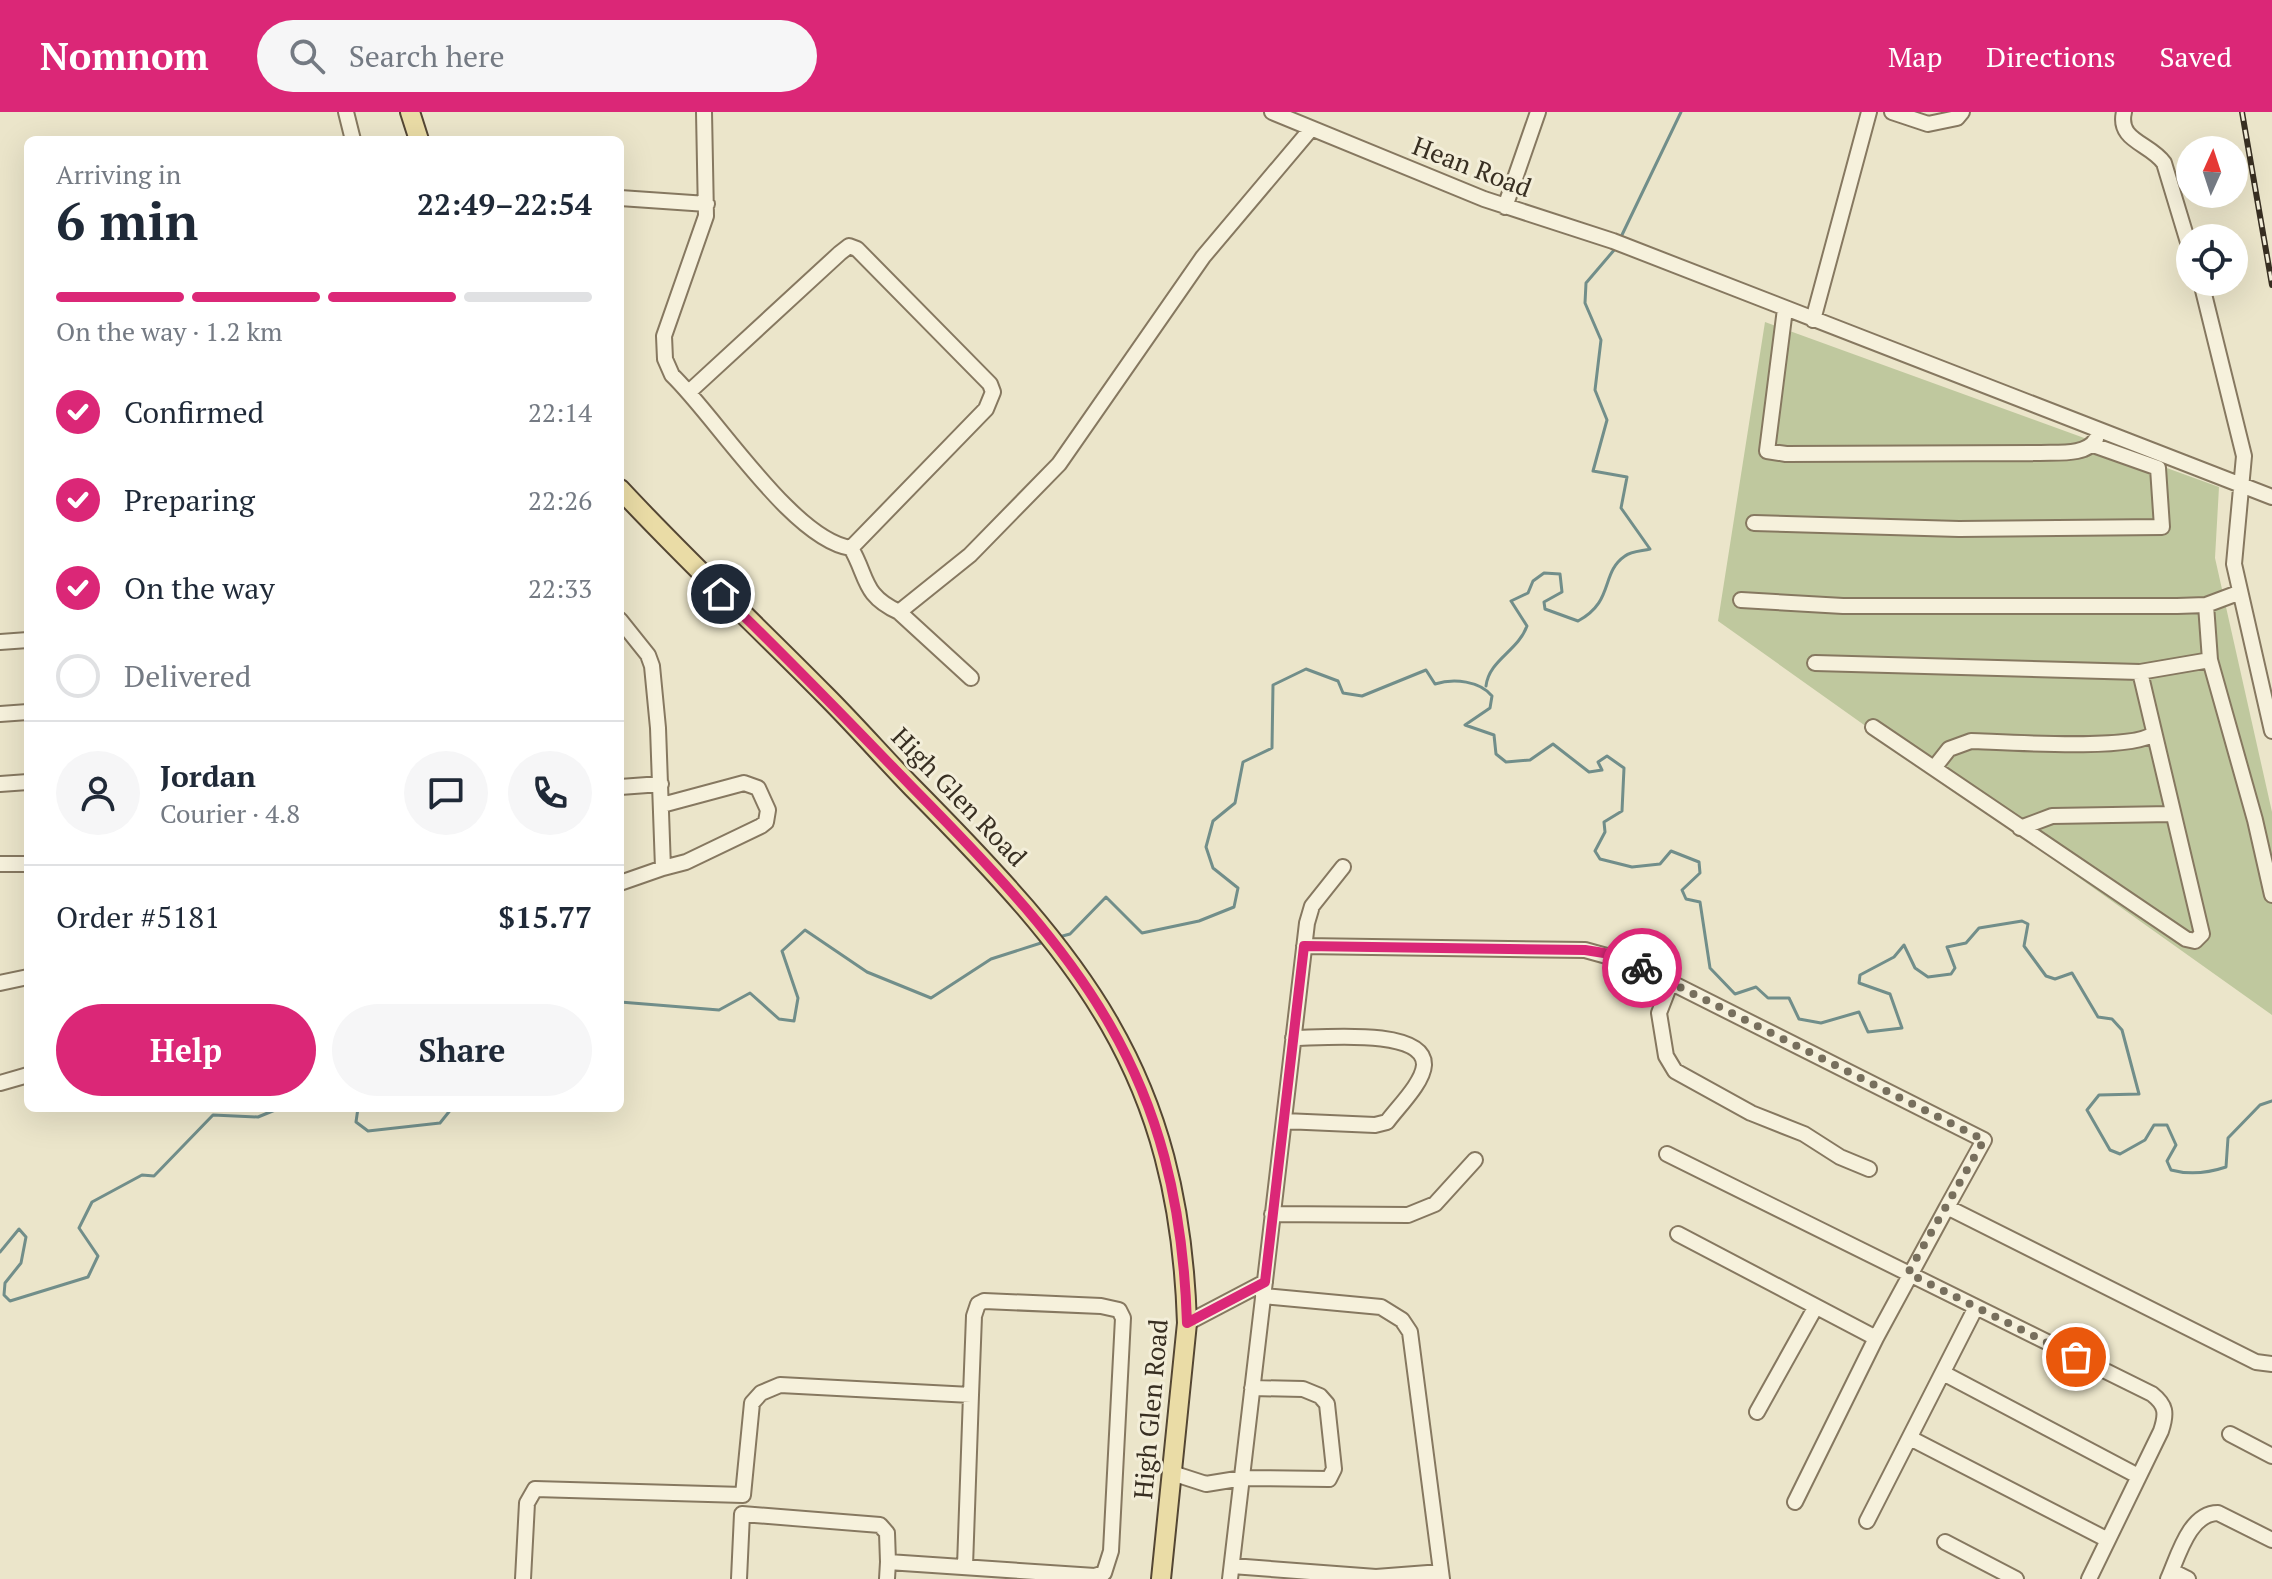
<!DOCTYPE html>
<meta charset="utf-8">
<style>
:root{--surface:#fff;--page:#f6f6f7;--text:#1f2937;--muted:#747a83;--line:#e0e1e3;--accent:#db2777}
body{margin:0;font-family:"PT Serif",serif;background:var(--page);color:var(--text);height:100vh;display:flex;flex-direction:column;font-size:30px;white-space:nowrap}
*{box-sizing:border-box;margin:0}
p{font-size:26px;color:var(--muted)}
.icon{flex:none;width:44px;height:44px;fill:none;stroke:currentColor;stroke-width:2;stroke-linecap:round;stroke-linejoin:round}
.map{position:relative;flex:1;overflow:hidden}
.drawer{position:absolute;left:24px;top:24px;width:600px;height:976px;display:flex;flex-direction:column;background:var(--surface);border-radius:12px;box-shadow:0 8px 32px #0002}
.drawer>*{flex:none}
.needle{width:52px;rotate:3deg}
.tools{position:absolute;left:2176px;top:24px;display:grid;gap:16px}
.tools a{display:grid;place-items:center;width:72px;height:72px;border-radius:50%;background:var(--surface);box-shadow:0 8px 32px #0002;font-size:40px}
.pin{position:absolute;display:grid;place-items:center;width:68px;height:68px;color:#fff;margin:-34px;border:4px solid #fff;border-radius:50%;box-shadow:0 2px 8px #0007}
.courier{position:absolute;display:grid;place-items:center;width:80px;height:80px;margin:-40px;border:6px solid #db2777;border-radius:50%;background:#fff;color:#222;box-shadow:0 2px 10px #0007}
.summary em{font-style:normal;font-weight:700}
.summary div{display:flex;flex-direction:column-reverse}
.summary{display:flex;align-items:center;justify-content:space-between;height:136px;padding:0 32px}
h1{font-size:52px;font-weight:700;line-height:60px}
.bar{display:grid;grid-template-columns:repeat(4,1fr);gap:12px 8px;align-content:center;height:96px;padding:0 32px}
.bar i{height:10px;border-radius:6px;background:var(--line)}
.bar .current{background:var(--accent)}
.bar p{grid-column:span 4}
.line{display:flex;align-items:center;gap:20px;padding:0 32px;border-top:2px solid var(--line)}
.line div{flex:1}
.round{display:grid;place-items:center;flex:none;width:84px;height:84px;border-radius:42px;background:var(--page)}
ol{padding:0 32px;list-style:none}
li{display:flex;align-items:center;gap:24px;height:88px}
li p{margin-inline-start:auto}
li .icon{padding:8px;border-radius:50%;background:var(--accent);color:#fff;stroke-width:4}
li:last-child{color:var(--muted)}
li i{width:44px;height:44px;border:4px solid var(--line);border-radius:50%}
.primary-button{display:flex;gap:16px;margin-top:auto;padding:16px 32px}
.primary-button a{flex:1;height:92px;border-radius:48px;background:var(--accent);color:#fff;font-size:32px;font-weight:700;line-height:92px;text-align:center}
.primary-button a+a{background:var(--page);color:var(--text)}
header{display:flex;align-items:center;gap:48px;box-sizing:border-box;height:112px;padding:0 40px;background:var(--accent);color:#fff}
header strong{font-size:38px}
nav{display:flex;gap:44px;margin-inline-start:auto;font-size:28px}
.search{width:560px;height:72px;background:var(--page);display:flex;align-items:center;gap:20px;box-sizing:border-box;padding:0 28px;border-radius:44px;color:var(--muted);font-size:30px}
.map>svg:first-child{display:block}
.green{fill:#bfc89e}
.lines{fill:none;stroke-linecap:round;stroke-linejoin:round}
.stream{stroke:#718e8a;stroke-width:3}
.minor-casing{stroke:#867860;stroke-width:18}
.major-casing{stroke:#544633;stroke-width:22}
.minor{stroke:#f6f1dc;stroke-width:14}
.major{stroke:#eadca6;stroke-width:18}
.rail-casing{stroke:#382f22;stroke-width:6}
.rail{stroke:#f3eed9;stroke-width:3;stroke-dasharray:9;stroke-linecap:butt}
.done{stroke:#776f5d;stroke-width:8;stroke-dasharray:0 14.4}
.route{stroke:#db2777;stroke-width:10}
.labels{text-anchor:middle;stroke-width:6;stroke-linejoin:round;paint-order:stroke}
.street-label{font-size:26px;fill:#382f22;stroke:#f3eed9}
</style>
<header>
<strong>Nomnom</strong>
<div class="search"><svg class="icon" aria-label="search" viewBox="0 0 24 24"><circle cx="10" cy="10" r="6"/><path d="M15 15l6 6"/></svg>Search here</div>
<nav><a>Map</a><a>Directions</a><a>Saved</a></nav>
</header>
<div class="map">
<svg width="2272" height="1467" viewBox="0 0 2272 1467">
<rect width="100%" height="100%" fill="#ebe5ca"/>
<path class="green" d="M1765,210L2219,375L2215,446L2272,700V903L1718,509Z"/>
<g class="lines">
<path class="stream" d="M1620,127L1681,0
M1486,574C1489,548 1518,539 1527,514L1511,489L1528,481L1533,469L1544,461L1560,462L1562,480L1544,490L1545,497L1578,509C1615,489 1600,461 1625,444C1631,439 1642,439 1650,437L1621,396L1627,365L1593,359L1607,308L1595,278L1601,228L1585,191L1586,171L1615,137
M1059,825L1070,822L1106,785L1142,821L1199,809L1234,795L1238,776L1213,756L1206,735L1213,709L1235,691L1243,650L1272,636L1273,573L1306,557L1338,569L1343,581L1362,584L1426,558L1435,572C1454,566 1480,569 1492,584L1490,596L1465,613L1494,623L1496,642L1506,650L1530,648L1553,632L1589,660L1602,658L1598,650L1607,644L1624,656L1622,699L1604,710L1605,720L1595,739L1600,747L1632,755L1660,752L1671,739L1699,750L1700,761L1682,778L1686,787L1700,790L1710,856L1735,882L1756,875L1768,886H1789L1799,907L1821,911L1859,900L1868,920L1902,916L1890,882L1859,871L1860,863L1894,845L1904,833L1915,856L1928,865L1951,862L1955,856L1947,835L1966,831L1979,816L2022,809L2028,812L2024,834L2046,864L2055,867L2072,861L2098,905L2112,907L2122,918L2139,982L2099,983L2087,998L2110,1038L2120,1042L2145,1028L2154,1013H2167L2176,1033L2167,1049L2171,1058C2189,1063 2208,1061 2226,1055L2228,1026L2260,993L2272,989
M620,890L719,898L750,881L779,907L794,909L798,886L782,839L805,818L867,860L931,886L991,847L1044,830
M358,996L356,1010L368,1019L440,1011L452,996
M0,1140L19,1117L26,1125L21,1151L5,1171L4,1183L10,1189L88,1165L98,1144L79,1116L92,1090L142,1063L154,1064L213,1003L258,1005L280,996"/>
<g class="minor-casing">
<path id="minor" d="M346,0L353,28
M704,0L706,104L664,224L665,247L672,263C716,305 793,428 851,436C868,465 862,483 899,500L970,443L1059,352L1203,145L1311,17
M1272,0L1484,87L1613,129L2272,385
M1892,0L1928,12L1957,6L1962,0
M2124,0C2117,29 2150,31 2164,51L2190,137
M620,86L707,92
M1505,95L1538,0
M2201,170L2244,344L2234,452L2272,619
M1785,197L1767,339L1786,342L2039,341C2056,340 2087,344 2096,327
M1813,208L1869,0
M689,280L840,141L849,134L857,137L990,272L993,280L986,297L851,436
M1754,411L1959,417L2162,415L2158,356L2093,333
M1741,488L1843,494H2177L2206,493L2238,481
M2206,493L2210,548L2255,708L2272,783
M899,500L971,566
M620,508L648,543L652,554L658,616L663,756L620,771
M0,530L28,528
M1815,551L2140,560L2210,548
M0,602L28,600
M1873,615L2186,827L2195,829L2202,822L2140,560
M1934,656L1949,637L1971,629C2004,630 2132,639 2153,622
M0,672L28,670
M620,675L661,672
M662,693L744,671L758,676L768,698L766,710L761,714L686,750L663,756
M2020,716L2052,704L2172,702
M0,752H28
M1304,834L1585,838L1632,851L1984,1028L1947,1095
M1671,870L1659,901L1666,944L1675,959L1751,1001L1804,1022L1840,1045L1869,1057
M0,871L28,865
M0,971L28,963
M1284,1009L1375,1013L1387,1010C1397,996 1423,971 1424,953C1425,915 1319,926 1293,926
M1667,1042L2152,1282C2166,1293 2167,1301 2161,1319L2089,1467
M1272,1102L1408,1103L1435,1092L1475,1048
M1678,1122L1876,1226L1947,1095L2256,1250L2272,1252
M1263,1184L1381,1195L1402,1208L1410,1220L1442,1467
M1187,1211L1265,1170
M1945,1262L2138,1364
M1757,1300L1815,1196
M2230,1322L2272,1344
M1910,1326L2108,1428
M1172,1361L1206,1372L1243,1366L1329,1367L1334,1357L1327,1292L1320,1284L1303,1277L1252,1276
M1795,1390L1876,1226
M1867,1409L1976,1195
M1945,1430L2016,1467
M965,1454L971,1283
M1232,1454L1376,1465L1441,1460
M2172,1459L2188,1467
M523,1467L527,1391L535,1377L743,1383L752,1291L761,1281L780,1273L971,1283L974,1204L978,1192L984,1189L1101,1194L1119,1198L1123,1206L1111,1439L1104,1461L1095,1464L888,1450L887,1421L880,1413L742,1402L739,1467
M887,1467L888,1450
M1230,1467L1307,811L1312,794L1343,755
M2168,1467C2178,1445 2189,1401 2218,1401L2272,1428"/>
</g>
<g class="major-casing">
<path id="major" d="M410,0L419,28
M620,377C686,448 757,514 825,583C855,613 883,645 912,675C1081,846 1179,959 1187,1211L1161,1467"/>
</g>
<use href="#minor" class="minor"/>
<use href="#major" class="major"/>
<g class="rail-casing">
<path id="rail" d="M2242,0L2272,173"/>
</g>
<use href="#rail" class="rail"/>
</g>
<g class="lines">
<path class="done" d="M1642,856L1984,1028L1908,1161L2076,1245"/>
<path class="route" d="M721,482C787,545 849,610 912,675C1081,846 1179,960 1187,1211L1265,1170L1304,834L1585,838L1604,841L1642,856"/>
</g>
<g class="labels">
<g class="street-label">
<text transform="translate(1472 55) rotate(21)" y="9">Hean Road</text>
<text transform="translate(959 685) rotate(46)" y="9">High Glen Road</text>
<text transform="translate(1151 1297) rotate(-85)" y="9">High Glen Road</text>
</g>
</g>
</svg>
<div class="tools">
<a><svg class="needle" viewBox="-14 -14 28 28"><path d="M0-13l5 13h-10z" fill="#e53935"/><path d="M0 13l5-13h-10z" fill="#747a83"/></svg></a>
<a><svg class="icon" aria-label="locate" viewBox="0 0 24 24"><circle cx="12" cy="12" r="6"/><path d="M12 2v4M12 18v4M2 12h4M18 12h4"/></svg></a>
</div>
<div class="pin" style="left:2076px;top:1245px;background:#ea580c"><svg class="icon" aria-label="bag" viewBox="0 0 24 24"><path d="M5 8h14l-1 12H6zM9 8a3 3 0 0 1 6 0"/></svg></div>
<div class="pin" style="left:721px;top:482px;background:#1f2937"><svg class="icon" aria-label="home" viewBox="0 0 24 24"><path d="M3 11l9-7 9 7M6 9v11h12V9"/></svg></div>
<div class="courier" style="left:1642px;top:856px"><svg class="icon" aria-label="bike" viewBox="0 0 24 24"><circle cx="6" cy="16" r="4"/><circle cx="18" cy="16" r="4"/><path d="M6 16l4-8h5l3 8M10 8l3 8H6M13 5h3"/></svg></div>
<section class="drawer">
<div class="summary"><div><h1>6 min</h1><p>Arriving in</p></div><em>22:49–22:54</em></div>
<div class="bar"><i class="current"></i><i class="current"></i><i class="current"></i><i></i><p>On the way · 1.2 km</p></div>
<ol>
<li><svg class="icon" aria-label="check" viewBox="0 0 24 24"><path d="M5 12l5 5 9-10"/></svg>Confirmed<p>22:14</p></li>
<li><svg class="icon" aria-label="check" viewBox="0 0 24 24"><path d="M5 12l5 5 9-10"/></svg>Preparing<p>22:26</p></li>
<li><svg class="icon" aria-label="check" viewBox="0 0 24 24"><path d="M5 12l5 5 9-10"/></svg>On the way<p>22:33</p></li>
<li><i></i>Delivered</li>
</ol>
<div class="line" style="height:144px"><a class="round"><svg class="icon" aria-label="person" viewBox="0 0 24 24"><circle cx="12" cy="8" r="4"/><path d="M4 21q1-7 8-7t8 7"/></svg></a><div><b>Jordan</b><p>Courier · 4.8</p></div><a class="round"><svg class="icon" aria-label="chat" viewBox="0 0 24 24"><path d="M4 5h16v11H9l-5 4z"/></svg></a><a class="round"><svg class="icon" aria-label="phone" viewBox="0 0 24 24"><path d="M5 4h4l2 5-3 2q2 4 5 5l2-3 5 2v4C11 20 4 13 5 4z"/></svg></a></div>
<div class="line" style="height:104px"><div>Order #5181</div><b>$15.77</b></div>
<div class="primary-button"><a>Help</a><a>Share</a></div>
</section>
</div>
